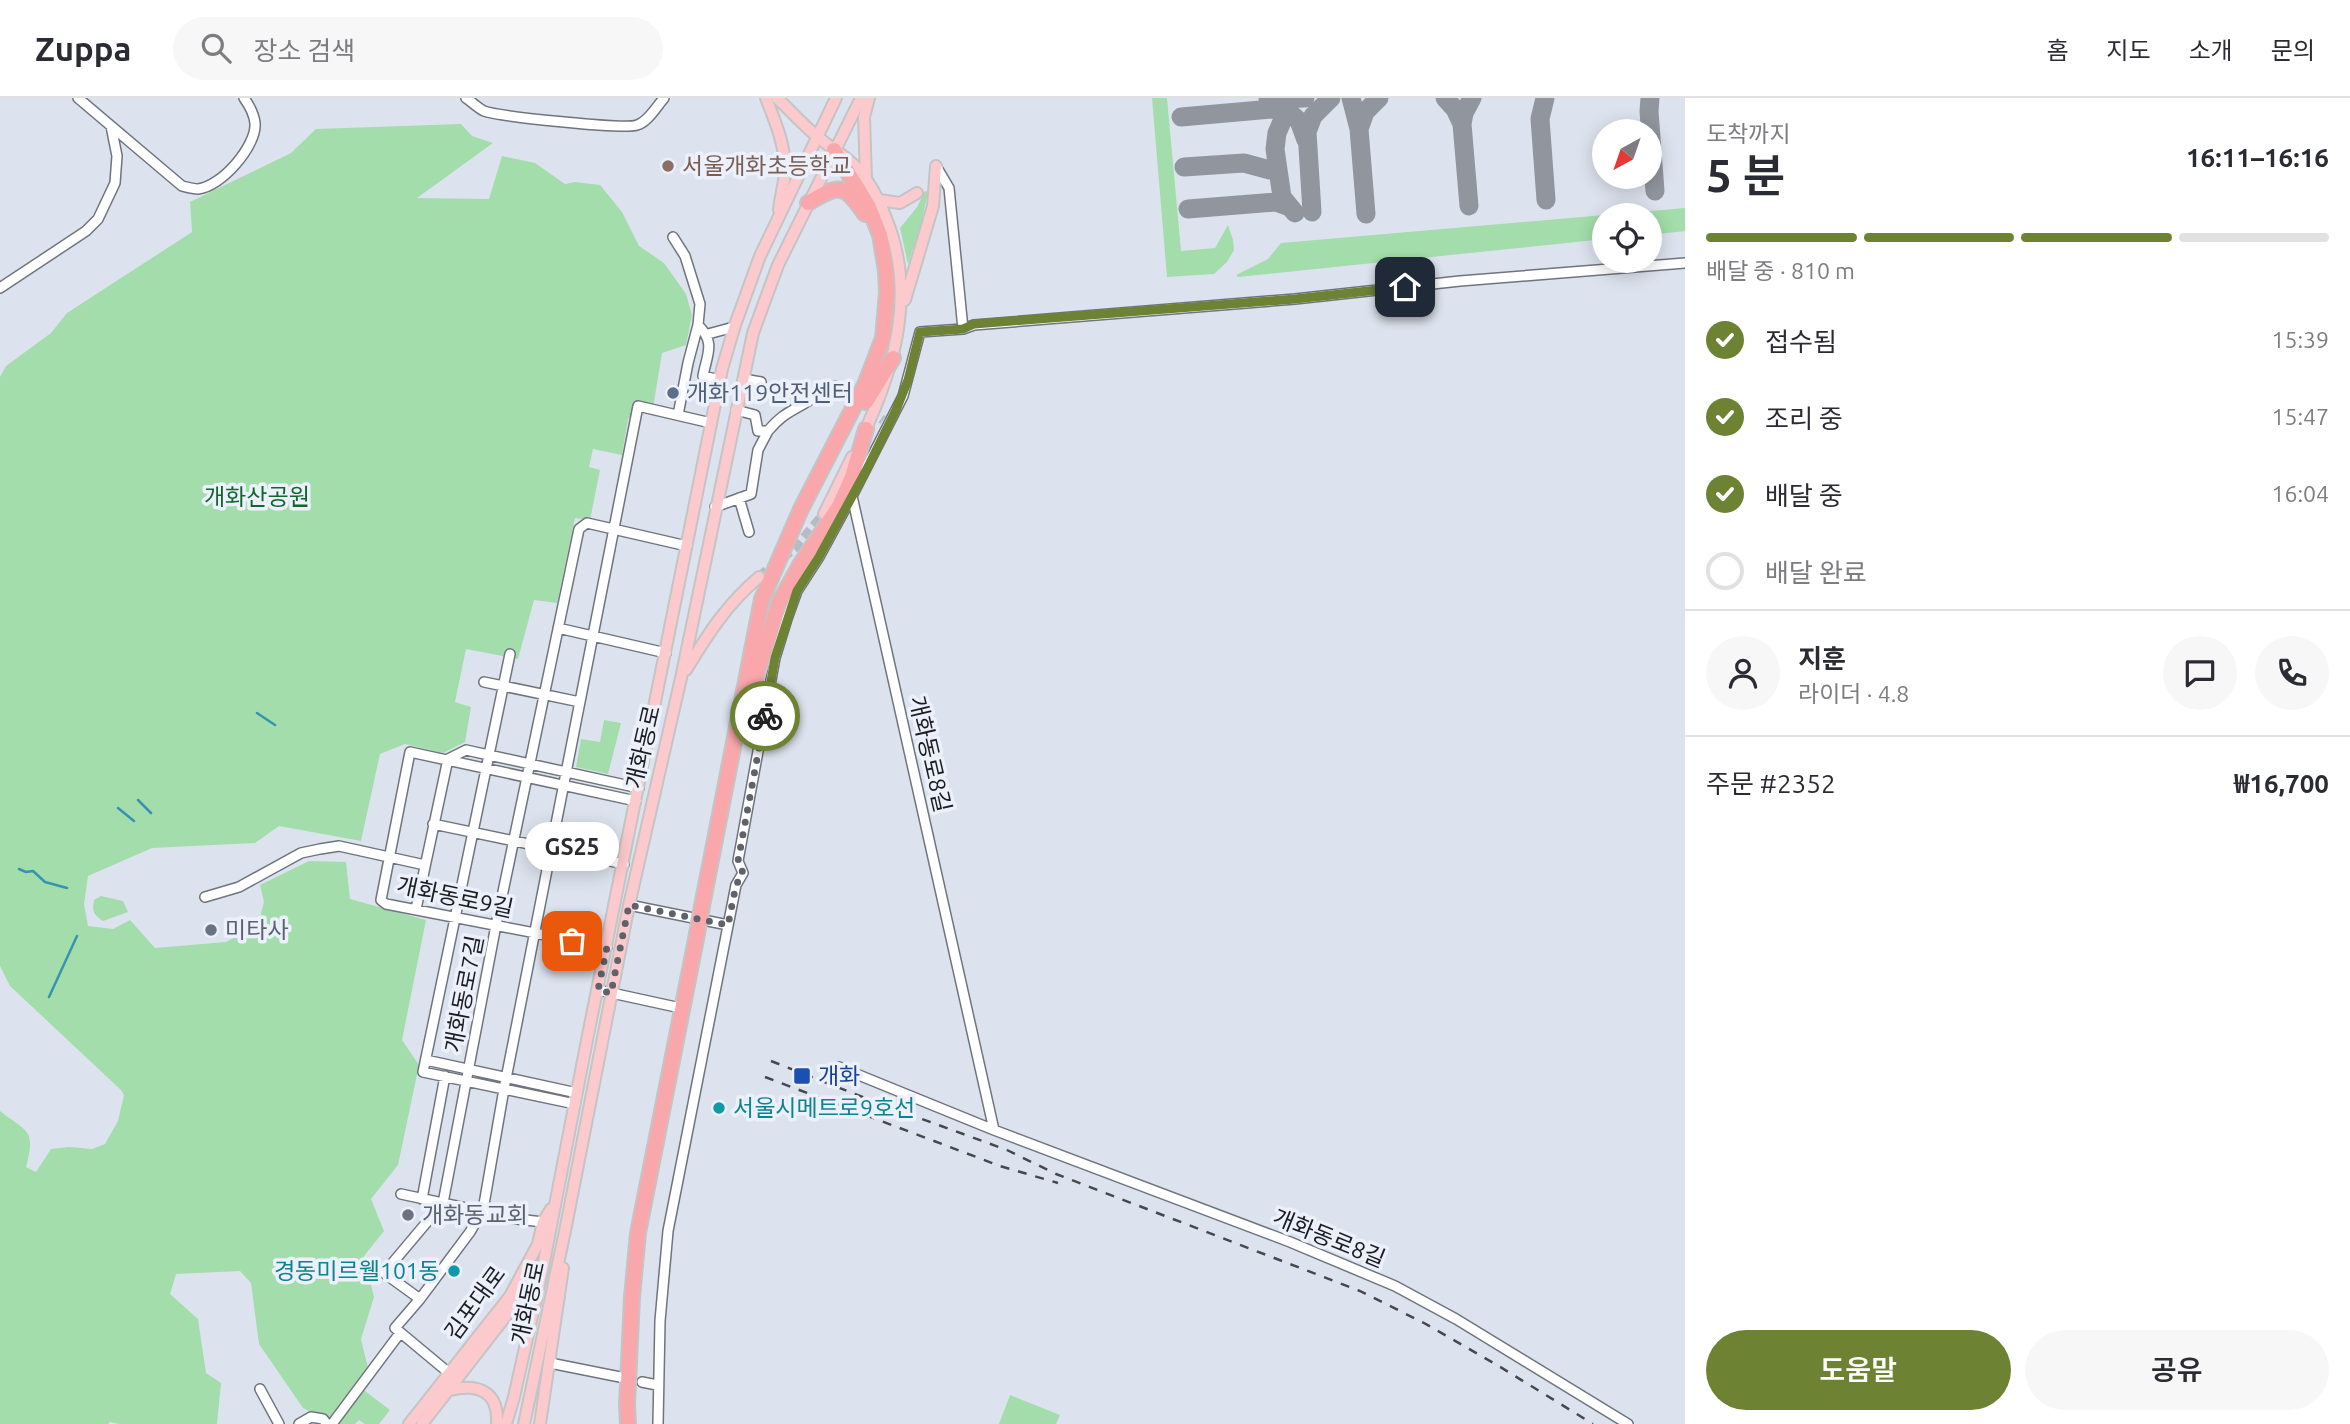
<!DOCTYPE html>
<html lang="ko">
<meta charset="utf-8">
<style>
:root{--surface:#fff;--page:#f7f7f7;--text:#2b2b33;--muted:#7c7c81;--line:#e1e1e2;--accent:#6d8232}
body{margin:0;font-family:Ubuntu,"Noto Sans KR",sans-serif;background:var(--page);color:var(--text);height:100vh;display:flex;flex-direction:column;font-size:26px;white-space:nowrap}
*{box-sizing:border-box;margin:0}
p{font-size:23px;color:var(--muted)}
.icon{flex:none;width:38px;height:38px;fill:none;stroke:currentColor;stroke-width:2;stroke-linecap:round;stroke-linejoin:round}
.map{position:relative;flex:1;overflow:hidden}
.sheet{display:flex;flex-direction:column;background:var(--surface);width:665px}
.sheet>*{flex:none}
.needle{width:46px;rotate:220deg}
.fabs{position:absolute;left:1592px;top:21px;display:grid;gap:14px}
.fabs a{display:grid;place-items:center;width:70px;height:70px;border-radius:50%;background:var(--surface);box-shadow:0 4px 18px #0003;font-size:35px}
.pin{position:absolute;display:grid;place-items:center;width:60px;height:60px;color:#fff;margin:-30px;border-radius:14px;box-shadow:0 4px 10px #0006}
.courier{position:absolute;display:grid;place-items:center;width:70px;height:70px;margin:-35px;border:5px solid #6d8232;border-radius:50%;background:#fff;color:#222;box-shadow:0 2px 9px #0007}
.bubble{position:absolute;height:49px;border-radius:24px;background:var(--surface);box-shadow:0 4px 18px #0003;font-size:23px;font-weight:600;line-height:49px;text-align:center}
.head em{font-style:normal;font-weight:600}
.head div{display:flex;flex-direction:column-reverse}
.head{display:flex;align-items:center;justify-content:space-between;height:119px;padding:0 21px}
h1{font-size:46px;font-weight:600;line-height:52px}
.bar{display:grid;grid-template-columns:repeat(4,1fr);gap:10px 7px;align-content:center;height:84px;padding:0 21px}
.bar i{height:9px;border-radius:5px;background:var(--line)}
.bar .active{background:var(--accent)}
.bar p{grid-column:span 4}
.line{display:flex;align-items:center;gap:18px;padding:0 21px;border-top:2px solid var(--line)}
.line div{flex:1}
.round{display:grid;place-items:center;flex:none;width:74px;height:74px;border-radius:37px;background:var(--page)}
ol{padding:0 21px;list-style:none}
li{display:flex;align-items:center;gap:21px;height:77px}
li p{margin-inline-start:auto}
li .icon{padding:7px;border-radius:50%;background:var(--accent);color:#fff;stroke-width:4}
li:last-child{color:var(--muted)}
li i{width:38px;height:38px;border:4px solid var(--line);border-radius:50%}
.action{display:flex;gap:14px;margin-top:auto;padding:14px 21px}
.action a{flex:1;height:80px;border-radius:42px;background:var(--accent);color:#fff;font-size:28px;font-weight:600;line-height:80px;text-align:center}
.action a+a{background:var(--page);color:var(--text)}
header{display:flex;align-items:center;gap:42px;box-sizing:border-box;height:98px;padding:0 35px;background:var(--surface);border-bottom:2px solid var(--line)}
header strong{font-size:33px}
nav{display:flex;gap:38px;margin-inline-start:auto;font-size:24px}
.search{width:490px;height:63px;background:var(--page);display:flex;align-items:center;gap:18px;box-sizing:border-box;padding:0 24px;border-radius:38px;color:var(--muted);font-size:26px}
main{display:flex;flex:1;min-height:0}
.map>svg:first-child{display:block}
.green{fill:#a3ddab}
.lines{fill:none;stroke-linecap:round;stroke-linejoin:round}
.stream{stroke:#3894ae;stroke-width:2.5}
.taxiway{stroke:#91969e;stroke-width:19}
.minor-tunnel{stroke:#b6bbc5;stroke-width:9;stroke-dasharray:9 4.5;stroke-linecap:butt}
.major-tunnel{stroke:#b6bbc5;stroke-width:10;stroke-dasharray:10 5;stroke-linecap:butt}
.minor-casing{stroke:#6f747d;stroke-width:12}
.major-casing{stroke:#c4c4c5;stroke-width:14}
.highway-casing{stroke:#c4c4c5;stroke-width:18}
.minor{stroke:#fff;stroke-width:9}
.major{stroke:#fccacd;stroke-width:10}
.highway{stroke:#faa7ac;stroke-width:14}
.rail{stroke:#45484d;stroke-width:2.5;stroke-dasharray:9 9;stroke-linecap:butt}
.highway-bridge-casing{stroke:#c4c4c5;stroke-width:18;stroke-linecap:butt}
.highway-bridge{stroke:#faa7ac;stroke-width:14}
.done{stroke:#5f6269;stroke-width:7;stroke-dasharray:0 12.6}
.route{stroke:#6d8232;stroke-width:9}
.education-dot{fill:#8d6e63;stroke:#ebf0fb;stroke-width:2.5}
.service-dot{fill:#5c6f8a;stroke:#ebf0fb;stroke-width:2.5}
.worship-dot{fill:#6b7280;stroke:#ebf0fb;stroke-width:2.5}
.transit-dot{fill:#1a4fb4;stroke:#ebf0fb;stroke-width:2.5}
.culture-dot{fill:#0f9aa8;stroke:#ebf0fb;stroke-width:2.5}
.labels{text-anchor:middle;stroke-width:7;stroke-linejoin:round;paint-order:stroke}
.education-label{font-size:23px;fill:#785e54;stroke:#ebf0fb;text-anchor:start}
.service-label{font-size:23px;fill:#4e5e75;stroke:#ebf0fb;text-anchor:start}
.park-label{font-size:23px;fill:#10672c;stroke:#ebf0fb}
.street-label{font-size:23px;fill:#1b1d21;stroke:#ebf0fb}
.worship-label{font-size:23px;fill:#5b616d;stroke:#ebf0fb;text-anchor:start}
.transit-label{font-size:23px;fill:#164399;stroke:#ebf0fb;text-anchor:start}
.culture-label{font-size:23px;fill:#0d838f;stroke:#ebf0fb;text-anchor:start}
</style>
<header>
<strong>Zuppa</strong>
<div class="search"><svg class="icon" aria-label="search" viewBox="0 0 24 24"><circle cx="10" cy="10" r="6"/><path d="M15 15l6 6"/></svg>장소 검색</div>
<nav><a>홈</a><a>지도</a><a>소개</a><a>문의</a></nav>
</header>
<main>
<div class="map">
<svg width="1685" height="1326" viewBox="0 0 1685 1326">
<rect width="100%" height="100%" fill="#dde3ee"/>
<path class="green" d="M1152,0H1167L1181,153L1215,150L1228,127L1233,142L1234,152L1227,164L1214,176L1167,179Z
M461,26L472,38L493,45L417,100L489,101L502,58L535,65L565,86L575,84L600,87L622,114L639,148L664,165L686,196L692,217L686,247L662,255L653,310L638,309L628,321L622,357L593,351L589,369L600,372L590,422L575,420L557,505L534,502L518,561L466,551L455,604L471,609L465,644L443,655L405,646L380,656L361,743L279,728L255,745L152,750L88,778L84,806L88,828L113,831L130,822L155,850L226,844L258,827L264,804L260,787L309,763L346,764L350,801L426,822L402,942L419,967L398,1067L371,1101L384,1133L364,1158L374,1199L361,1241L368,1270L328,1322L303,1310L259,1246L251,1185L240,1173L176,1176L170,1196L198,1221L206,1275L221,1285L217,1326H119L110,1324L108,1326H0V1013C28,1035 36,1031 26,1069L36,1074L51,1051L69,1049L92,1051L105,1046L118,1023L124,997L121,992L10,888L0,868V279L6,268L51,235L67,215L192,134L190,104L291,55L316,31Z
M925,93L928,94L921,127L908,166L900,130L917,109Z
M1685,110V133L1650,137V117H1605V141L1238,179L1236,177L1268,161L1281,145Z
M604,622L621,625L608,676L576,669L581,641L600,644Z
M101,798L123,803L128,814L103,823C93,816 92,814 94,802Z
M361,1290L390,1312L379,1326H365L359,1322L355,1326H334Z
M1010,1297L1060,1317L1056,1326H999Z"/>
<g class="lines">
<path class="stream" d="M257,615L275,627
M138,702L151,715
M118,710L134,723
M19,771L26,774L33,773L45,784L67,790
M49,899L77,838"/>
<path class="taxiway" d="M1351,0L1359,31
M1445,0L1455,11L1462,26
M1545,0L1540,21L1546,102
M1650,0L1649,13L1655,93
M1268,1L1305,0
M1287,12L1277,35L1275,51L1282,99L1295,115
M1181,19L1284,10L1299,23L1306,42
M1184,69L1244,65L1270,72L1277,66
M1469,108L1462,26L1464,15L1472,0
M1188,111L1276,104L1290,109
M1312,114L1307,34L1313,18L1331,0
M1366,116L1359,31L1365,14L1379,0"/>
<path class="minor-tunnel" d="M870,313L883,322"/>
<path class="major-tunnel" d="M759,479L799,446L824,416"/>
<g class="minor-casing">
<path id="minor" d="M78,0L182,88C186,89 193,91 198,91C221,89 257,48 255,25C254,16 249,7 244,0
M466,0C472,4 478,10 484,13C497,18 626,32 637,27C648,24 657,8 664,0
M936,68L949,90L963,231
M673,139L685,158L700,206L698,227L688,265L678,317
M0,190L86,133L98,121L115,85L117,58L111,28
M698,227C716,245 707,256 703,278L720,282
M708,236L734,229
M743,281L761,284
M736,312L755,317L758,333H768C783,315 791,314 810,302C820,296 821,291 835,288L848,298
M739,400L749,434
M715,409L751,396L758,352L768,333
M558,530L666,555
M510,556L423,974L575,1006
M484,584L580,604
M448,661L466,652L639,690
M433,726L624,766
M205,799L239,789L301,755L320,751L339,748L425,767
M629,807L728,827
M416,811L448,661
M607,849L386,806L381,802L410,654L636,703
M598,892L676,909
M426,962L577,995
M839,969L994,1032L1290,1144L1395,1188L1456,1221L1628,1326
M994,1032L852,398L903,298L920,234L963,231L974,227L1295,201L1460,183L1685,165
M401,1096L517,1121L543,1124
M422,1101L445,978
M420,1201L384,1175L443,1105L496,827L579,431L587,425L687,448
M550,1265L620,1279
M449,1275L395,1230L420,1201L470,1134L483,1112L504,991L638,308L711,325
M642,1284L657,1287
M260,1291L279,1326
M299,1326L311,1319L323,1321L327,1326
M332,1326L400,1235
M658,1326L660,1223L668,1133L736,787L743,775L738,763L775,560L787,521L797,493L819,459L852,398"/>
</g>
<g class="major-casing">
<path id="major" d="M766,0C775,23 786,49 785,74C784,87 780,100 779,112
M777,0C791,13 804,28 819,40C831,50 846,58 857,70C870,84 879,102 886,120C916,193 896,266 864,335
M866,81L864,19L869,0
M879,102L900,105L917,95
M905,202L933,108L936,68
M824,416L852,359
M686,572C708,536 726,507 759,479
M450,1292C479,1285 499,1294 497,1326
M409,1326L510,1198L538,1146L543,1124L551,1111
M422,1326L540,1174
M506,1326L514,1299L543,1169L588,937L722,271L735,227L760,158L836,0
M524,1326L565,1133L629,807L681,580L753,235L778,167L861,0
M540,1326L563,1170"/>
</g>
<g class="highway-casing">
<path id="highway" d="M808,105C839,86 844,85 865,116
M866,304L893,260
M751,595L779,505L800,467L839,408L852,379L866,331
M702,808L762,501L801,411L865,287L883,240L887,194L886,173L880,137L869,109L834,52
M628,1326L627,1307L632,1199L638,1135L697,836"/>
</g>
<use href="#minor" class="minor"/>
<use href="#major" class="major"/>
<use href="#highway" class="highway"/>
<path class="rail" d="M771,963L878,1005L1007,1052L1056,1076L1360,1193L1424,1225L1497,1267L1593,1326
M765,979L1000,1068L1058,1085"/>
<g class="highway-bridge-casing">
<path id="highway-bridge" d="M697,836L702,808"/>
</g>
<use href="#highway-bridge" class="highway-bridge"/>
</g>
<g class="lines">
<path class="done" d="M572,843L607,849L598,892L611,895L629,807L728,827L736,787L743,775L738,763L765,618"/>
<path class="route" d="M765,618L775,560L797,493L819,459L867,371L896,312L908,282L920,234L963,231L974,226L1295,201L1405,189"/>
</g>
<circle class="education-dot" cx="668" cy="68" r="7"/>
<circle class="service-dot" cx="673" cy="295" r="7"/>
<g class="worship-dot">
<circle cx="211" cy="832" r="7"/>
<circle cx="408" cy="1117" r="7"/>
</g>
<rect class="transit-dot" x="793" y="969" width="18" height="18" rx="3.5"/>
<g class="culture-dot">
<circle cx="719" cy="1010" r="7"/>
<circle cx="454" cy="1173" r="7"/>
</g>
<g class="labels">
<g class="education-label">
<text x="682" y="76">서울개화초등학교</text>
</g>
<g class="service-label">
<text x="687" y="303">개화119안전센터</text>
</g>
<g class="park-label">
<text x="257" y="407">개화산공원</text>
</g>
<g class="street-label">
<text transform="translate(643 649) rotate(-77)" y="8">개화동로</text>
<text transform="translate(930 656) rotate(77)" y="8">개화동로8길</text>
<text transform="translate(455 799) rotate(12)" y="8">개화동로9길</text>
<text transform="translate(464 896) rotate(-79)" y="8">개화동로7길</text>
<text transform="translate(1329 1140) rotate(22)" y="8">개화동로8길</text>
<text transform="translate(475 1205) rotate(-54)" y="8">김포대로</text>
<text transform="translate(528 1205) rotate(-78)" y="8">개화동로</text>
</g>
<g class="worship-label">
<text x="225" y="840">미타사</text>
<text x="422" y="1125">개화동교회</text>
</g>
<g class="transit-label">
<text x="818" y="986">개화</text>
</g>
<g class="culture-label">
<text x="733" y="1018">서울시메트로9호선</text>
<text x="440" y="1181" text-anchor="end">경동미르웰101동</text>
</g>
</g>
</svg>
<div class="fabs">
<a><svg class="needle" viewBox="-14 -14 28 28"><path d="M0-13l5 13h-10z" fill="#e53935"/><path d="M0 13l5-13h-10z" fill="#7c7c81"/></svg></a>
<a><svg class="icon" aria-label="locate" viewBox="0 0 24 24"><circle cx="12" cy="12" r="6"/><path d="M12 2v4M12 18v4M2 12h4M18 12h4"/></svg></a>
</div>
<div class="pin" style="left:572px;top:843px;background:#ea580c"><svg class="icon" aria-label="bag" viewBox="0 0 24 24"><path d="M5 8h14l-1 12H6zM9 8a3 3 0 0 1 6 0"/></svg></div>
<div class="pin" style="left:1405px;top:189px;background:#1f2937"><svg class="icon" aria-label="home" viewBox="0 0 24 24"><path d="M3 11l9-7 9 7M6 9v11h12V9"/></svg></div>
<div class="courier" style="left:765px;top:618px"><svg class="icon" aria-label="bike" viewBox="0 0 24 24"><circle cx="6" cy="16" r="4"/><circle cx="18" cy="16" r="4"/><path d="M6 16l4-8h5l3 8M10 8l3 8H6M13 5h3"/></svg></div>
<div class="bubble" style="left:525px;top:724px;width:94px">GS25</div>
</div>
<section class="sheet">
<div class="head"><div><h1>5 분</h1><p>도착까지</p></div><em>16:11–16:16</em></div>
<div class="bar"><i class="active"></i><i class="active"></i><i class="active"></i><i></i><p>배달 중 · 810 m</p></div>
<ol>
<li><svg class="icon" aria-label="check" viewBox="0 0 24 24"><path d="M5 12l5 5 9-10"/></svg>접수됨<p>15:39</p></li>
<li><svg class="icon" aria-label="check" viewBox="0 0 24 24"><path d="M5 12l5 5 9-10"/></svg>조리 중<p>15:47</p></li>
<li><svg class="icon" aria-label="check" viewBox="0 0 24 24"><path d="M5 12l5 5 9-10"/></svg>배달 중<p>16:04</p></li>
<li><i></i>배달 완료</li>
</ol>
<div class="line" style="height:126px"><a class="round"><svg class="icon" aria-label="person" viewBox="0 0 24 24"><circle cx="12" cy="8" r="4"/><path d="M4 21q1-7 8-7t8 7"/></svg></a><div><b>지훈</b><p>라이더 · 4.8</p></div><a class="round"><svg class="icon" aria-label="chat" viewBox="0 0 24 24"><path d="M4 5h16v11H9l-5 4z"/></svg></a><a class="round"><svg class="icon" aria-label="phone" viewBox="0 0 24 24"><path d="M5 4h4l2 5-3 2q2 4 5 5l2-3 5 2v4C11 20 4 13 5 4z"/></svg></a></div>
<div class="line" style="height:91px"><div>주문 #2352</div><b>₩16,700</b></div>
<div class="action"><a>도움말</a><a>공유</a></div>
</section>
</main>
